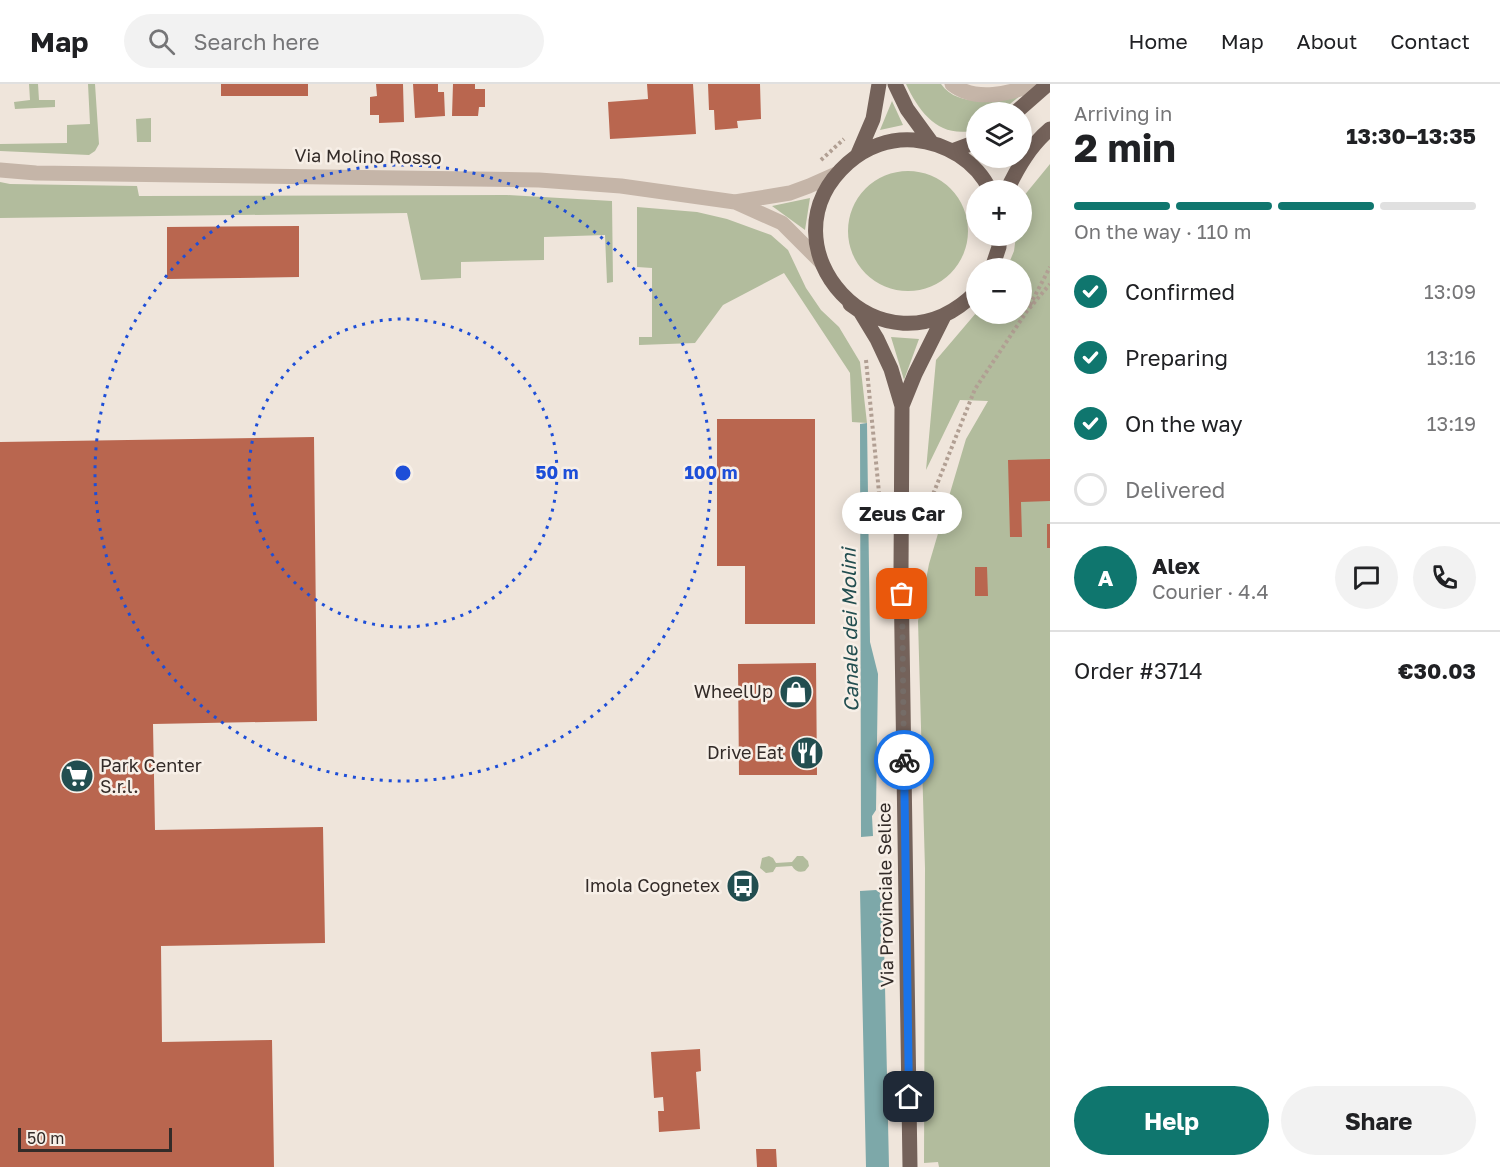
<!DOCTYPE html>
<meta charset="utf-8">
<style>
:root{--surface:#fff;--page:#f2f2f2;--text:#202124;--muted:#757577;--line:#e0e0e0;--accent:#0f766e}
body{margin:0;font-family:"Golos Text",sans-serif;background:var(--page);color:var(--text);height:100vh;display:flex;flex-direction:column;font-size:22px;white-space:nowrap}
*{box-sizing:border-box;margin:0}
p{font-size:20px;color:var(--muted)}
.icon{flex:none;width:33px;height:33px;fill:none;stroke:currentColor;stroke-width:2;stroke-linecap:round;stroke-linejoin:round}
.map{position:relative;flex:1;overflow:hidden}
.sheet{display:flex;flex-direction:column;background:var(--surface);width:450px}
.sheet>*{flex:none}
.tools{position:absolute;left:966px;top:18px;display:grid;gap:12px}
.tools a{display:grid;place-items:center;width:66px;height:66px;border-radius:50%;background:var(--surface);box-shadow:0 3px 15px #0003;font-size:30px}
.scale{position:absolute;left:18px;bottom:15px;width:154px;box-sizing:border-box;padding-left:6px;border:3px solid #332b28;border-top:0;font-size:16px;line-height:21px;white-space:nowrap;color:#332b28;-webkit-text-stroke:4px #f7efe7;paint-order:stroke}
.pin{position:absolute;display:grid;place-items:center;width:51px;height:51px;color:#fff;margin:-26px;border-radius:12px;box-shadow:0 3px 9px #0006}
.courier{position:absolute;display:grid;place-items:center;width:60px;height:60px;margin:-30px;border:4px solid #1a73e8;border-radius:50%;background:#fff;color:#222;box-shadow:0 2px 8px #0007}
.bubble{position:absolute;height:42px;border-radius:21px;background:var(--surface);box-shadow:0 3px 15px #0003;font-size:20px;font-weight:700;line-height:42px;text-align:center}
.head em{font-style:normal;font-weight:700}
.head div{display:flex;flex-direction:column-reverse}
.head{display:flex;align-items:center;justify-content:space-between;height:102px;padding:0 24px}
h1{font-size:39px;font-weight:700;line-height:45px}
.bar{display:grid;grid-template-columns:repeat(4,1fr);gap:9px 6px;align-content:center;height:72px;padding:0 24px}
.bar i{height:8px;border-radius:4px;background:var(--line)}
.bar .active{background:var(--accent)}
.bar p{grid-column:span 4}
.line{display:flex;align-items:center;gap:15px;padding:0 24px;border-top:2px solid var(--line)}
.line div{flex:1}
.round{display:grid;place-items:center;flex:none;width:63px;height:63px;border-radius:32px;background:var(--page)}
ol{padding:0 24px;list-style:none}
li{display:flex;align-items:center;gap:18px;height:66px}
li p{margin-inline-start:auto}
li .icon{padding:6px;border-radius:50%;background:var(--accent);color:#fff;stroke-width:4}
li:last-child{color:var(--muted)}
li i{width:33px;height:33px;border:3px solid var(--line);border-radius:50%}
.cta{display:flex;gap:12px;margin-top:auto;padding:12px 24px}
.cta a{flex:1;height:69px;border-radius:36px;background:var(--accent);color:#fff;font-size:24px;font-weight:700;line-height:69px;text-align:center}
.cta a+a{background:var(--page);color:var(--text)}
header{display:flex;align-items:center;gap:36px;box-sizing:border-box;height:84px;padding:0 30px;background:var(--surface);border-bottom:2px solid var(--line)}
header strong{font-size:28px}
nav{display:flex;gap:33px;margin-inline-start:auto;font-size:21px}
.search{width:420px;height:54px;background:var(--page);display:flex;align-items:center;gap:15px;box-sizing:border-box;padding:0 21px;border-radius:33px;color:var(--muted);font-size:22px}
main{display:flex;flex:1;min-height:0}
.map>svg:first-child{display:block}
.green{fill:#b2bc9d}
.water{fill:#7da8a9}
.building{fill:#b9664f}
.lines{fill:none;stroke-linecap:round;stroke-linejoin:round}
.path{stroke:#b19f93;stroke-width:4;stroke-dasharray:3 3;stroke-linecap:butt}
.minor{stroke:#c5b5a8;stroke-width:15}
.major{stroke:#74625a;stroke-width:15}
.done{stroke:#756c67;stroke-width:6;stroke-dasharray:0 10.8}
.route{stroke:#1a73e8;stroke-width:8}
.ring{fill:none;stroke:#1d4ed8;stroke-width:3;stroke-dasharray:3 6}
.labels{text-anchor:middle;stroke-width:5;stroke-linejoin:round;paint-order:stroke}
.street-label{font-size:18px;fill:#332b28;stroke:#f7efe7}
.poi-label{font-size:18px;fill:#332b28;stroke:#f7efe7;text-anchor:end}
.water-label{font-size:20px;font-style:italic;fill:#224e50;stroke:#f7efe7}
.centre{fill:#1d4ed8;stroke:#f7efe7;stroke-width:3}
.ring-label{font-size:18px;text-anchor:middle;font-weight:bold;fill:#1d4ed8;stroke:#f7efe7;stroke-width:5;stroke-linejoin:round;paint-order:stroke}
</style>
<header>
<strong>Map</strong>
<div class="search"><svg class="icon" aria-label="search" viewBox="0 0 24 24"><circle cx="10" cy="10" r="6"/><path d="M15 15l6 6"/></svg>Search here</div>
<nav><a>Home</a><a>Map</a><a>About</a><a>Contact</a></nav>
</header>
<main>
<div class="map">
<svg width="1050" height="1083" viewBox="0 0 1050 1083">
<rect width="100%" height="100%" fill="#efe5db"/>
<path class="green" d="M29,0H38L39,16H55V23L15,25L14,18L30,16Z
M88,0H95L99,60L95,67L89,71L0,67V60L67,59V41L90,40Z
M906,0H941C959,25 995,15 1020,12L1000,28H976V46C940,55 920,30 906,0Z
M892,17L903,41L880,46Z
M151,34V58H137L136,35Z
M1050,80V1083H939L938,1078L924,1079L925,784L918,537L929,480L966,355L988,317L960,316L926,386L936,276L976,229L1022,230V184H1007L1014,167L1016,152H1022L1023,113Z
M848 147a60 60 0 1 1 120 0a60 60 0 1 1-120 0Z
M0,98L10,100L137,102L139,112L507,111L612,117L613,198L607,199L605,151L544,153V176L461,178V194L421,196L407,129L0,134Z
M810,114L805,146L772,122Z
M637,123L697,128L727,135L771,151L788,166L806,204L821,226L839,243L860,278L867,339L852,338L850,289L784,189L723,221L695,259L639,261V253H652V184L637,183Z
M891,253L919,255L904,296Z
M769,772L773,774L776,779L792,778L797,772H803L808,777L809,782L805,787C799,789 795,787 792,782L776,783L773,788L766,789L760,784L762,774Z"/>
<path class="water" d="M867,339L870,558L878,590L876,726L872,732L873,752L861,753V745L860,340Z
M876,806L883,811L889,1083H866L860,807Z"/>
<path class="building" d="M221,0H308V12H221Z
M376,0H403L404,38L379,39V31H370V13L377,12Z
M413,0H438V8H444L445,32L415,34Z
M453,0H475V5H485V23H479L478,32H452Z
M647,0H693L696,50L610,55L608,18L648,15Z
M708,0H760L761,35L737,37L738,44L715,46L714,26H709Z
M299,142V193L167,195V143Z
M717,335H815V540H745V482H717Z
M314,353L317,637L153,640L155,746L323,743L325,859L161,862L162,958L272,956L274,1083H0V358Z
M1050,375V417L1021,418L1022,453H1010L1008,376Z
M1047,440H1050V464H1047Z
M975,483H987L988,512H975Z
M816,579L817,691H739L738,580Z
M700,965L701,987L696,988L700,1045L659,1048L658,1027H664L663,1013L654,1014L651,968Z
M756,1065H776L777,1083H757Z"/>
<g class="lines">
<path class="path" d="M821,76L844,55
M1030,221L1050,183
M866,276L882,439
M920,443L975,305L1027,227L1050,200"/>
<path class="minor" d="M952,0C976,19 1010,9 1036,0
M0,86L36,89L539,96L621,102L735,118L790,109L809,102L836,90
M735,118L782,139L821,178"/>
<path class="major" d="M895,0L907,25L931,58
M1016,28L1048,0
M952,67L976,58
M858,70L873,35L879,0
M1007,106C1018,83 1030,62 1050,45
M992,184L999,163V152
M976,208C882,302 755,162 848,79C866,63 890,54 914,56C946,59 976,77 990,106
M850,220L860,227L877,255L891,285L902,322L901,488L910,1083
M902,322L915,290L944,232"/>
</g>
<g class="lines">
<path class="done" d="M902,510L904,676"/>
<path class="route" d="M904,676L909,1013"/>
</g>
<g class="ring">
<circle cx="403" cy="389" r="154"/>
<circle cx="403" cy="389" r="308"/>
</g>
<defs>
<g id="shop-disc" transform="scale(1.725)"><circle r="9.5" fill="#224e50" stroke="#f7efe7"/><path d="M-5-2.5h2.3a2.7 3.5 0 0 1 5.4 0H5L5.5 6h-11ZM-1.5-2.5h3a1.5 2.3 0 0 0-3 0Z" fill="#fff"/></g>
<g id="restaurant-disc" transform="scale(1.725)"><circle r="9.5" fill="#224e50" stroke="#f7efe7"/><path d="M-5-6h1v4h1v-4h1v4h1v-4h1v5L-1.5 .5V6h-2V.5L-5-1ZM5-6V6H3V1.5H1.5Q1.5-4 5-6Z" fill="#fff"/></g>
<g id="supermarket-disc" transform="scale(1.725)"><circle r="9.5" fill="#224e50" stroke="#f7efe7"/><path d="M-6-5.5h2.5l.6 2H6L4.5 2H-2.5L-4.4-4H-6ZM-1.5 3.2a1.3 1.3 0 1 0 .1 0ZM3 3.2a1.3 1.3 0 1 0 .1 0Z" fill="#fff"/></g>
<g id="bus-disc" transform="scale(1.725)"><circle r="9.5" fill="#224e50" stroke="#f7efe7"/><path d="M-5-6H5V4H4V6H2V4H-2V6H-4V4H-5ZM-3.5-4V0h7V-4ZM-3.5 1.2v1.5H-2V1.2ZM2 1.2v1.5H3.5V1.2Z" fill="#fff"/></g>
</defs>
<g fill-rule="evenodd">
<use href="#shop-disc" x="796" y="608"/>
<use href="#restaurant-disc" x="807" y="669"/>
<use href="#supermarket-disc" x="77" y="692"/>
<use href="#bus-disc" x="743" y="802"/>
</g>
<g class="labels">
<g class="street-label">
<text transform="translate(368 73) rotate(1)" y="6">Via Molino Rosso</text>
<text transform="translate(886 811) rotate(-91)" y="6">Via Provinciale Selice</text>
</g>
<g class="poi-label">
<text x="773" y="614">WheelUp</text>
<text x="784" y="675">Drive Eat</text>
<text x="100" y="688" text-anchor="start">Park Center<tspan x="100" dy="21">S.r.l.</tspan></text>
<text x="720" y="808">Imola Cognetex</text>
</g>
<g class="water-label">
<text transform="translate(850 546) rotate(-91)" y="7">Canale dei Molini</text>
</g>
</g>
<circle cx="403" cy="389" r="9" class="centre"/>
<g class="ring-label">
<text x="557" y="395">50 m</text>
<text x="711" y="395">100 m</text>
</g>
</svg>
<div class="tools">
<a><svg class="icon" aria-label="layers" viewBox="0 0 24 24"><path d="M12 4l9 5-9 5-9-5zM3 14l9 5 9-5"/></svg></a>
<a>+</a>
<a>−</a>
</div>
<div class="scale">50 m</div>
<div class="pin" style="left:902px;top:510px;background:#ea580c"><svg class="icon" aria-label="bag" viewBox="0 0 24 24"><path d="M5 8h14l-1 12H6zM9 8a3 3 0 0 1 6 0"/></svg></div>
<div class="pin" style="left:909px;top:1013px;background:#1f2937"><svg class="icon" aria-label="home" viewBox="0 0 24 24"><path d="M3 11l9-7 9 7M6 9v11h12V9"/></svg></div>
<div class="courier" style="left:904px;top:676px"><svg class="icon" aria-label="bike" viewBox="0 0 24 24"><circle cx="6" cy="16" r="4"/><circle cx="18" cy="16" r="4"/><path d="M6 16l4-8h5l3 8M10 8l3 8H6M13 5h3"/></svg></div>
<div class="bubble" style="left:842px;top:408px;width:120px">Zeus Car</div>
</div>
<section class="sheet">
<div class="head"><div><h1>2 min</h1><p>Arriving in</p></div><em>13:30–13:35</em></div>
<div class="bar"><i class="active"></i><i class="active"></i><i class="active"></i><i></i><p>On the way · 110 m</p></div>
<ol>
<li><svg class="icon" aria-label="check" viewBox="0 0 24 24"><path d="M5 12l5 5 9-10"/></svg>Confirmed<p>13:09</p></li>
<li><svg class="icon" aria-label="check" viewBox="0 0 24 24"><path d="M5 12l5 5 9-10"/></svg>Preparing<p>13:16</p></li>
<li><svg class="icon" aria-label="check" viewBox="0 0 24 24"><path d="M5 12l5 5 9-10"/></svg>On the way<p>13:19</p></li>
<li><i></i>Delivered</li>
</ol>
<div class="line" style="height:108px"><b class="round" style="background:var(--accent);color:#fff">A</b><div><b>Alex</b><p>Courier · 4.4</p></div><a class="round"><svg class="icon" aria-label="chat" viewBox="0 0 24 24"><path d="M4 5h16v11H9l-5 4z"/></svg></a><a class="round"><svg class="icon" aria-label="phone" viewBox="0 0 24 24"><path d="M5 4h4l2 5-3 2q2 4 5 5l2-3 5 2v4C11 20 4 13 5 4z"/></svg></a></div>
<div class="line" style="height:78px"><div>Order #3714</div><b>€30.03</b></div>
<div class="cta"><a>Help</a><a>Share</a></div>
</section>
</main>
